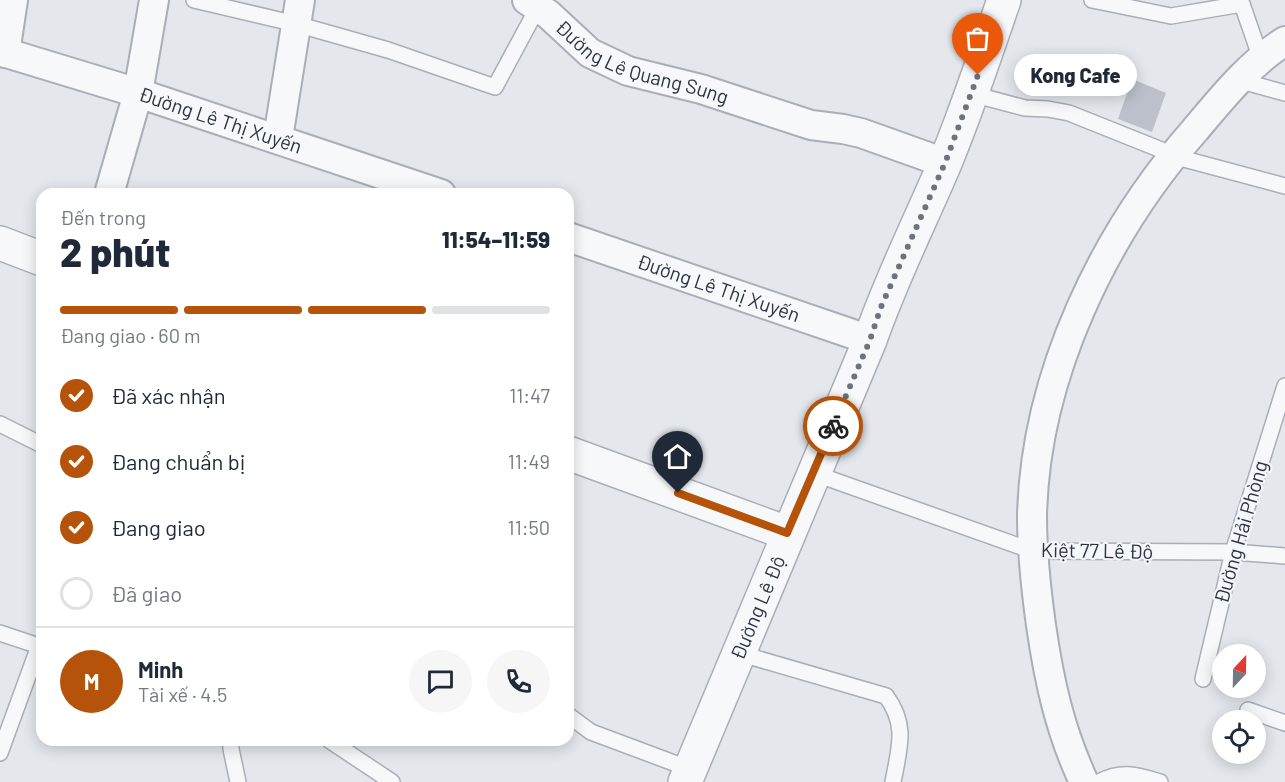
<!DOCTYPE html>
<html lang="vi">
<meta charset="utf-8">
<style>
:root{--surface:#fff;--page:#f6f6f7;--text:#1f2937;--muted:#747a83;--line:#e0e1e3;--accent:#b45309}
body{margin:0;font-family:Barlow,sans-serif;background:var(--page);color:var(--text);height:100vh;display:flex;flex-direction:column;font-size:22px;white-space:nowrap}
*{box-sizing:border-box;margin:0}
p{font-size:20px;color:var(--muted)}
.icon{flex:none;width:33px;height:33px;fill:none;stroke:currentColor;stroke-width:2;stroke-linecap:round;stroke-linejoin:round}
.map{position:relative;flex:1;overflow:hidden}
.drawer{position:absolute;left:36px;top:188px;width:538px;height:558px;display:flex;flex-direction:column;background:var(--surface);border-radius:18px;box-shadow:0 3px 15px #0003}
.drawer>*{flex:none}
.needle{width:39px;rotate:22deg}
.buttons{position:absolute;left:1212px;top:644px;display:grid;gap:12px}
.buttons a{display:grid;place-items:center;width:54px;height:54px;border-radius:50%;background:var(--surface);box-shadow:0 3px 15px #0003;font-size:30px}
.pin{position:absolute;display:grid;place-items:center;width:51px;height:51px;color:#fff;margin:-62px -26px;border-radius:50% 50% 50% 0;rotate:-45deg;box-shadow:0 0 6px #0007}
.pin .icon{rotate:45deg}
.courier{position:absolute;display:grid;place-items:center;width:60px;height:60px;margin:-30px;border:4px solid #b45309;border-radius:50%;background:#fff;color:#222;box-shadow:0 2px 8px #0007}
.bubble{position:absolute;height:42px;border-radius:21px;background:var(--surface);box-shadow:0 3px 15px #0003;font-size:20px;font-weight:800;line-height:42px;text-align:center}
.summary em{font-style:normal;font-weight:800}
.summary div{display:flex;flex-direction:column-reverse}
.summary{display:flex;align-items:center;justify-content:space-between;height:102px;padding:0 24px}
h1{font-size:39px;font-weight:800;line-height:45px}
.bar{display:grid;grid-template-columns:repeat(4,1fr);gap:9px 6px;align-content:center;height:72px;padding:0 24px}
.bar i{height:8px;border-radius:4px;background:var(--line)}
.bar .active{background:var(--accent)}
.bar p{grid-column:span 4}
.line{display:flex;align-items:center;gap:15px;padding:0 24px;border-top:2px solid var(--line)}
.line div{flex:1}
.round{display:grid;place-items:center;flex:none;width:63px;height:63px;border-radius:32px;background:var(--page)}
ol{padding:0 24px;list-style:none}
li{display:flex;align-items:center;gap:18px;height:66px}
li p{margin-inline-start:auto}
li .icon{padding:6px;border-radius:50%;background:var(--accent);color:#fff;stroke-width:4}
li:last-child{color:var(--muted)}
li i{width:33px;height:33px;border:3px solid var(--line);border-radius:50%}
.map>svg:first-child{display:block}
.building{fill:#bbc0ca}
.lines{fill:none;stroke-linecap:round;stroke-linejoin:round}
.service-casing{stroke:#a9aeb7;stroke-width:18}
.minor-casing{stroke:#a9aeb7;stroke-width:32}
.tertiary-casing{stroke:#a9aeb7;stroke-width:36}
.path{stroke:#c2c5cb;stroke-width:4;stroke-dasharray:4.5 4.5;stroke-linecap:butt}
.service{stroke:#f7f8fa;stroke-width:15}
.minor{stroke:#f7f8fa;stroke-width:28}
.tertiary{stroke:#f7f8fa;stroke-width:33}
.done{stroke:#6c737f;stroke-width:6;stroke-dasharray:0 10.8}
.route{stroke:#b45309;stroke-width:8}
.labels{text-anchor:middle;stroke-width:4.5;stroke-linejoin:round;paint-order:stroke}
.street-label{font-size:20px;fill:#2b3445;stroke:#f4f6f9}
</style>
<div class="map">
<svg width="1285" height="782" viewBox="0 0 1285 782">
<rect width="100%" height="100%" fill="#e4e7ec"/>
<path class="building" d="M1132,79L1166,93L1152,132L1118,119Z"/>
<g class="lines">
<g class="service-casing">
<path id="service" d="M194,0L296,24L388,50L495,87L538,7
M1092,0L1171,16L1242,4L1261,59
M1238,80L1285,93
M972,94L1025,108L1048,109L1069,113L1184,159L1285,186
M0,424L42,445
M813,473L1033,551L1233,552L1285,556
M0,633L42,647
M738,653L886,696C908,725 899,749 893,782
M1203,679L1233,552L1285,386
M1248,710L1285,723
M568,715L591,732L690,769
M231,740V749L238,782
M329,740L392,782
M0,753L39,646
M1099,782C1122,770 1136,775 1160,782"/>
</g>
<g class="minor-casing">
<g id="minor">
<path id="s1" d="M527,0L548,14L590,53L628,71L701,89L811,125L843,129L861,133L945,163"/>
<path id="s2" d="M0,51L138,93L441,194"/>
<path d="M5,53L13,0"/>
<path d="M278,138L300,0"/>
<path d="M109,194L138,93L154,0"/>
<path id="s3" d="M568,237L870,340"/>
<path d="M1084,782C1060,731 1049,681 1041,625C1036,589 1032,553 1032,516C1035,376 1104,233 1195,130C1222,98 1249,64 1285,41"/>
</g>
</g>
<g class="tertiary-casing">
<g id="tertiary">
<path d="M0,243L42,259"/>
<path d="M568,453L787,533"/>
<path id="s4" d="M685,782L870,340C891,279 920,222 945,163C967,110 985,55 1004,0"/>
</g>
</g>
<path class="path" d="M1229,687L1241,691"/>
<use href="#service" class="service"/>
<use href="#minor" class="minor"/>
<use href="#tertiary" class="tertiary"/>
</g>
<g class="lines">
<path class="done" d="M833,426L870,340L881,307L945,163L978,75"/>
<path class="route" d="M678,493L787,533L833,426"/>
</g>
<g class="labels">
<g class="street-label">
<text dy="7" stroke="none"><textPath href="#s1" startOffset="134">Đường Lê Quang Sung</textPath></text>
<text dy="7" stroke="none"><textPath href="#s2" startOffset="231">Đường Lê Thị Xuyến</textPath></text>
<text dy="7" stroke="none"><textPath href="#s3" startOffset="159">Đường Lê Thị Xuyến</textPath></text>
<text transform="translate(1241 532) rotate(-74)" y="7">Đường Hải Phòng</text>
<text transform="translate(1097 551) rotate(1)" y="7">Kiệt 77 Lê Độ</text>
<text dy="7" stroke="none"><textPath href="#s4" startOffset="189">Đường Lê Độ</textPath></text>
</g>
</g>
</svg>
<div class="buttons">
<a><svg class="needle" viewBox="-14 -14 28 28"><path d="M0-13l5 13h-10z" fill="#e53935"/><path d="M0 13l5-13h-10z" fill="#747a83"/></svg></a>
<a><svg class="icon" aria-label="locate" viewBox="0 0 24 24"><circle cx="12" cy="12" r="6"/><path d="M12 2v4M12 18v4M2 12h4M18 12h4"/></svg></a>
</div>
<div class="pin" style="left:978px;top:75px;background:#ea580c"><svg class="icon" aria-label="bag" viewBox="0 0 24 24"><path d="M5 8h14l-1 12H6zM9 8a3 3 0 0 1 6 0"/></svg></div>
<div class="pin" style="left:678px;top:493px;background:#1f2937"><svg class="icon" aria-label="home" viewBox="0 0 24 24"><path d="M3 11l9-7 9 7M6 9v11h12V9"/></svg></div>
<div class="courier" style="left:833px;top:426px"><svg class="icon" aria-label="bike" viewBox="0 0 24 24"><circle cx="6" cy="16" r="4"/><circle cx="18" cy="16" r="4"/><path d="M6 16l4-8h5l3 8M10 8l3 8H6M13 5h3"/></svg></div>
<div class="bubble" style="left:1014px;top:54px;width:123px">Kong Cafe</div>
<section class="drawer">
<div class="summary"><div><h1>2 phút</h1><p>Đến trong</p></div><em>11:54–11:59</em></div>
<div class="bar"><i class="active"></i><i class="active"></i><i class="active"></i><i></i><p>Đang giao · 60 m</p></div>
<ol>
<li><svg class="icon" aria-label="check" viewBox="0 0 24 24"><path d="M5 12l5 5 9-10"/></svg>Đã xác nhận<p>11:47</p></li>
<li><svg class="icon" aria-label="check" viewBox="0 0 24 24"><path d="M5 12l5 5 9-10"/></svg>Đang chuẩn bị<p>11:49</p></li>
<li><svg class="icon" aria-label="check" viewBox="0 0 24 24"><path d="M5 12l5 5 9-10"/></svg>Đang giao<p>11:50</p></li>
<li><i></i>Đã giao</li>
</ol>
<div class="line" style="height:108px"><b class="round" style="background:var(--accent);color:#fff">M</b><div><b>Minh</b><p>Tài xế · 4.5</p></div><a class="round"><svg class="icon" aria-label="chat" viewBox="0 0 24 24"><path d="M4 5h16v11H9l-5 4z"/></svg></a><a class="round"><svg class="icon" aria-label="phone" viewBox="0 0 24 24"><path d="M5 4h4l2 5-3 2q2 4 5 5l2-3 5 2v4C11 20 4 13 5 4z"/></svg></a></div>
</section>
</div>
